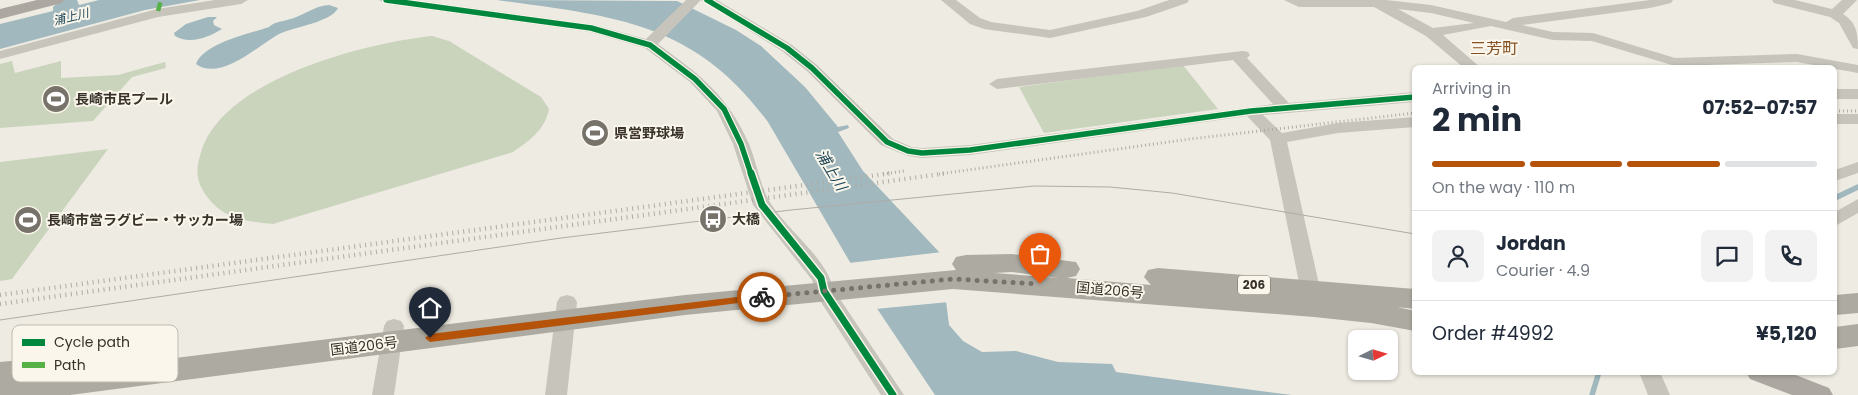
<!DOCTYPE html>
<meta charset="utf-8">
<style>
:root{--surface:#fff;--page:#f2f2f3;--text:#1f2937;--muted:#747a83;--line:#e0e1e3;--accent:#b45309}
body{margin:0;font-family:Poppins,"Noto Sans JP",sans-serif;background:var(--page);color:var(--text);height:100vh;display:flex;flex-direction:column;font-size:19px;white-space:nowrap}
*{box-sizing:border-box;margin:0}
p{font-size:16px;color:var(--muted)}
.icon{flex:none;width:28px;height:28px;fill:none;stroke:currentColor;stroke-width:2;stroke-linecap:round;stroke-linejoin:round}
.map{position:relative;flex:1;overflow:hidden}
.details{position:absolute;left:1412px;top:65px;width:425px;height:310px;display:flex;flex-direction:column;background:var(--surface);border-radius:8px;box-shadow:0 1px 4px #0004}
.details>*{flex:none}
.needle{width:32px;rotate:85deg}
.buttons{position:absolute;left:1348px;top:330px;display:grid;gap:10px}
.buttons a{display:grid;place-items:center;width:50px;height:50px;border-radius:8px;background:var(--surface);box-shadow:0 1px 4px #0004;font-size:25px}
.pin{position:absolute;display:grid;place-items:center;width:42px;height:42px;color:#fff;margin:-51px -21px;border-radius:50% 50% 50% 0;rotate:-45deg;box-shadow:0 0 5px #0007}
.pin .icon{rotate:45deg}
.courier{position:absolute;display:grid;place-items:center;width:50px;height:50px;margin:-25px;border:4px solid #b45309;border-radius:50%;background:#fff;color:#222;box-shadow:0 1px 6px #0007}
.head em{font-style:normal;font-weight:700}
.head div{display:flex;flex-direction:column-reverse}
.head{display:flex;align-items:center;justify-content:space-between;height:85px;padding:0 20px}
h1{font-size:32px;font-weight:700;line-height:38px}
.bar{display:grid;grid-template-columns:repeat(4,1fr);gap:8px 5px;align-content:center;height:60px;padding:0 20px}
.bar i{height:6px;border-radius:4px;background:var(--line)}
.bar .on{background:var(--accent)}
.bar p{grid-column:span 4}
.line{display:flex;align-items:center;gap:12px;padding:0 20px;border-top:1px solid var(--line)}
.line div{flex:1}
.round{display:grid;place-items:center;flex:none;width:52px;height:52px;border-radius:8px;background:var(--page)}
.map>svg:first-child{display:block}
.green{fill:#cad4bd}
.water{fill:#a0b8be}
.pier{fill:#eeebe2}
.lines{fill:none;stroke-linecap:round;stroke-linejoin:round}
.stream{stroke:#a0b8be;stroke-width:5.5}
.minor{fill:#c7c4bc;fill-rule:evenodd}
.major{fill:#aca8a1;fill-rule:evenodd}
.highway{fill:#adaaa1;fill-rule:evenodd}
.tram{stroke:#afaca6;stroke-width:1}
.rail-far1{stroke:#afaca6;stroke-width:3;stroke-dasharray:1 3;stroke-linecap:butt}
.rail{stroke:#afaca6;stroke-width:4.5;stroke-dasharray:1 4.5;stroke-linecap:butt}
.quiet{stroke:#56b246;stroke-width:4.5;stroke-dasharray:9 4.5;stroke-linecap:butt}
.cycleway-far1-casing{stroke:#faf6eb;stroke-width:8}
.cycleway-casing{stroke:#faf6eb;stroke-width:10}
.cycleway-far1{stroke:#00873e;stroke-width:5.5}
.cycleway{stroke:#00873e;stroke-width:7}
.route{fill:#b45309}
.done{stroke:#78736a;stroke-width:5;stroke-dasharray:0 9}
.labels{text-anchor:middle;stroke-width:4;stroke-linejoin:round;paint-order:stroke}
.far-water-label{font-size:12px;font-style:italic;fill:#204859;stroke:#faf6eb}
.shield{fill:#faf6eb;stroke:#726d64;stroke-width:1}
.shield-label{font-size:12px;font-weight:bold;fill:#38322a}
.poi-label{font-size:14px;font-weight:bold;fill:#38322a;stroke:#faf6eb;text-anchor:start}
.street-label{font-size:14px;fill:#38322a;stroke:#faf6eb}
.water-label{font-size:15px;font-style:italic;fill:#204859;stroke:#faf6eb}
.quarter-label{font-size:16px;fill:#865224;stroke:#faf6eb}
.key{fill:#faf6eb;stroke:#c0bbb1;stroke-width:1}
.key-label{font-size:14px;fill:#38322a}
</style>
<div class="map">
<svg width="1858" height="395" viewBox="0 0 1858 395">
<rect width="100%" height="100%" fill="#eeebe2"/>
<path class="green" d="M432,36L449,41L541,97L549,109C545,130 530,140 513,152L273,224C242,221 219,218 202,189C195,176 197,164 202,149C227,78 365,43 432,36Z
M12,61L15,73L61,61V78L118,75L165,62L166,68L132,77L93,121L0,128V64Z
M1183,65L1218,109L1044,133L1019,87Z
M108,149L12,279L0,281V162Z"/>
<path class="water" d="M60,0H77L79,5L99,0H200L145,10L0,49V24L53,11V7Z
M497,0L677,1L736,30L761,46L805,87L838,127L848,125L849,128L838,132L863,171L940,253L949,325L963,341L982,352L1016,351L1058,362L1112,364L1116,372L1292,395H935L878,310L768,122C694,21 612,16 497,0Z
M329,5L338,8C332,22 293,27 279,34C259,45 220,82 196,64C204,43 249,34 269,27C275,22 279,22 287,20C302,17 313,6 329,5Z
M208,17H217L213,21L214,25L222,29C209,37 190,45 175,36L174,33L186,24Z"/>
<path class="pier" d="M942,252L949,302L875,309L849,263Z"/>
<g class="lines">
<path class="stream" d="M1835,198L1858,187
M1592,395L1599,372"/>
<path class="minor" d="M215,0H248L241,4L158,17L0,59V51L157,9Z
M379,0H415L591,24L646,39L686,0H717L792,45L817,65L893,139L912,147L922,148L970,145L1273,104L1233,60L997,89L989,84L997,79L1243,51L1248,52L1250,55L1247,58L1289,103L1415,92V102L1263,115L1282,133L1338,123L1415,117V127L1338,133L1287,142L1323,302L1320,307L1313,309L1306,307L1303,302L1270,140L1247,116L970,155L922,158L908,156L881,145L807,71L782,51L701,0L658,44C700,75 727,94 749,144C757,163 760,187 771,204C790,233 825,256 834,290L904,395H881L817,296L812,280L753,205L733,144L717,111L690,82L645,48L590,32L386,4Z
M941,0H956L980,18L991,22L1050,30L1137,11L1169,0H1189L1187,3L1146,17L1050,38L984,29L970,24Z
M1284,0H1386L1431,5L1506,22L1513,18L1650,0H1673L1671,3L1650,8L1522,25L1553,32L1593,33L1675,58L1797,54L1858,65V73L1797,62L1675,66L1592,41L1553,40L1491,26L1443,35L1481,68H1464L1426,36L1374,7H1299ZM1398,9L1431,13L1474,23L1433,28Z
M1772,0H1795L1832,9L1842,0H1857L1843,14C1857,23 1858,34 1858,49L1853,48L1839,23L1830,17L1774,3Z
M1835,89H1858V99H1835Z
M1835,114H1858V124H1835Z
M1858,162V173L1835,181V170Z
M1858,199V213L1835,226V212Z
M567,295L574,297L577,302L567,395H545L557,302L560,297Z
M394,319L401,321L404,326L394,395H372L384,326L387,321Z
M1639,372H1660L1670,395H1648Z"/>
<path class="major" d="M37,0H64L62,3L0,19V9Z
M1746,372H1788L1829,388L1833,395H1792L1750,379Z"/>
<path class="highway" d="M1012,254L1076,262L1080,269L1076,276L1067,278L1151,285L1144,277L1148,270L1158,268L1415,289V309L1397,307L1415,311V331L1371,323L1314,317L953,289L685,315L70,395H0V362L65,356L76,359L80,367L78,370L685,295L956,270L952,264L956,257L966,255ZM1012,272L1059,278L994,273Z
M1858,293V313L1835,315V295Z
M1858,324V346L1835,349V327Z"/>
<path class="tram" d="M1835,303L1858,306
M0,320L561,238L791,210L1034,186L1110,187L1172,193L1415,234"/>
<path class="rail-far1" d="M1835,111H1858
M883,174L904,171
M939,174L1190,139L1415,113"/>
<path class="rail" d="M0,295L892,173
M0,304L948,173"/>
<path class="quiet" d="M158,11L161,0"/>
<g class="cycleway-far1-casing">
<path id="cycleway-far1" d="M386,0L591,28L650,45L695,79L724,109L741,144L751,174
M707,0L787,48L812,68L887,142L908,151L922,153L970,150L1251,111L1415,97"/>
</g>
<g class="cycleway-casing">
<path id="cycleway" d="M751,173L762,205L821,278L824,291L893,395"/>
</g>
<use href="#cycleway-far1" class="cycleway-far1"/>
<use href="#cycleway" class="cycleway"/>
</g>
<path class="route" d="M762,294L766,297L762,300L430,342L425,338L430,334Z"/>
<g class="lines">
<path class="done" d="M762,297L953,279L1040,284"/>
</g>
<defs>
<g id="stadium-disc" transform="scale(1.4375)"><circle r="9.5" fill="#78736a" stroke="#faf6eb"/><path d="M0-5a6.5 5 0 1 0 0 10a6.5 5 0 1 0 0-10ZM-3.5-1.8h7v3.6h-7Z" fill="#fff"/></g>
<g id="bus-disc" transform="scale(1.4375)"><circle r="9.5" fill="#78736a" stroke="#faf6eb"/><path d="M-5-6H5V4H4V6H2V4H-2V6H-4V4H-5ZM-3.5-4V0h7V-4ZM-3.5 1.2v1.5H-2V1.2ZM2 1.2v1.5H3.5V1.2Z" fill="#fff"/></g>
</defs>
<g fill-rule="evenodd">
<use href="#stadium-disc" x="56" y="99"/>
<use href="#stadium-disc" x="595" y="133"/>
<use href="#bus-disc" x="713" y="219"/>
<use href="#stadium-disc" x="28" y="220"/>
</g>
<g class="labels">
<g class="far-water-label">
<text transform="translate(71 17) rotate(-14)" y="4">浦上川</text>
</g>
<rect class="shield" x="1238" y="275.5" width="32" height="19" rx="4"/>
<g class="shield-label">
<text x="1254" y="289">206</text>
</g>
<g class="poi-label">
<text x="75" y="104">長崎市民プール</text>
<text x="614" y="138">県営野球場</text>
<text x="732" y="224">大橋</text>
<text x="47" y="225">長崎市営ラグビー・サッカー場</text>
</g>
<g class="street-label">
<text transform="translate(1110 290) rotate(5)" y="5">国道206号</text>
<text transform="translate(364 346) rotate(-7)" y="5">国道206号</text>
</g>
<g class="water-label">
<text transform="translate(831 170) rotate(59)" y="5">浦上川</text>
</g>
<g class="quarter-label">
<text x="1494" y="54">三芳町</text>
</g>
</g>
<rect x="12" y="325" width="166" height="57" rx="8" class="key"/>
<rect x="22" y="339" width="23" height="7" fill="#00873e"/>
<rect x="22" y="362" width="23" height="6" fill="#56b246"/>
<g class="key-label">
<text x="54" y="347">Cycle path</text>
<text x="54" y="370">Path</text>
</g>
</svg>
<div class="buttons">
<a><svg class="needle" viewBox="-14 -14 28 28"><path d="M0-13l5 13h-10z" fill="#e53935"/><path d="M0 13l5-13h-10z" fill="#747a83"/></svg></a>
</div>
<div class="pin" style="left:1040px;top:284px;background:#ea580c"><svg class="icon" aria-label="bag" viewBox="0 0 24 24"><path d="M5 8h14l-1 12H6zM9 8a3 3 0 0 1 6 0"/></svg></div>
<div class="pin" style="left:430px;top:338px;background:#1f2937"><svg class="icon" aria-label="home" viewBox="0 0 24 24"><path d="M3 11l9-7 9 7M6 9v11h12V9"/></svg></div>
<div class="courier" style="left:762px;top:297px"><svg class="icon" aria-label="bike" viewBox="0 0 24 24"><circle cx="6" cy="16" r="4"/><circle cx="18" cy="16" r="4"/><path d="M6 16l4-8h5l3 8M10 8l3 8H6M13 5h3"/></svg></div>
<section class="details">
<div class="head"><div><h1>2 min</h1><p>Arriving in</p></div><em>07:52–07:57</em></div>
<div class="bar"><i class="on"></i><i class="on"></i><i class="on"></i><i></i><p>On the way · 110 m</p></div>
<div class="line" style="height:90px"><a class="round"><svg class="icon" aria-label="person" viewBox="0 0 24 24"><circle cx="12" cy="8" r="4"/><path d="M4 21q1-7 8-7t8 7"/></svg></a><div><b>Jordan</b><p>Courier · 4.9</p></div><a class="round"><svg class="icon" aria-label="chat" viewBox="0 0 24 24"><path d="M4 5h16v11H9l-5 4z"/></svg></a><a class="round"><svg class="icon" aria-label="phone" viewBox="0 0 24 24"><path d="M5 4h4l2 5-3 2q2 4 5 5l2-3 5 2v4C11 20 4 13 5 4z"/></svg></a></div>
<div class="line" style="height:65px"><div>Order #4992</div><b>¥5,120</b></div>
</section>
</div>
